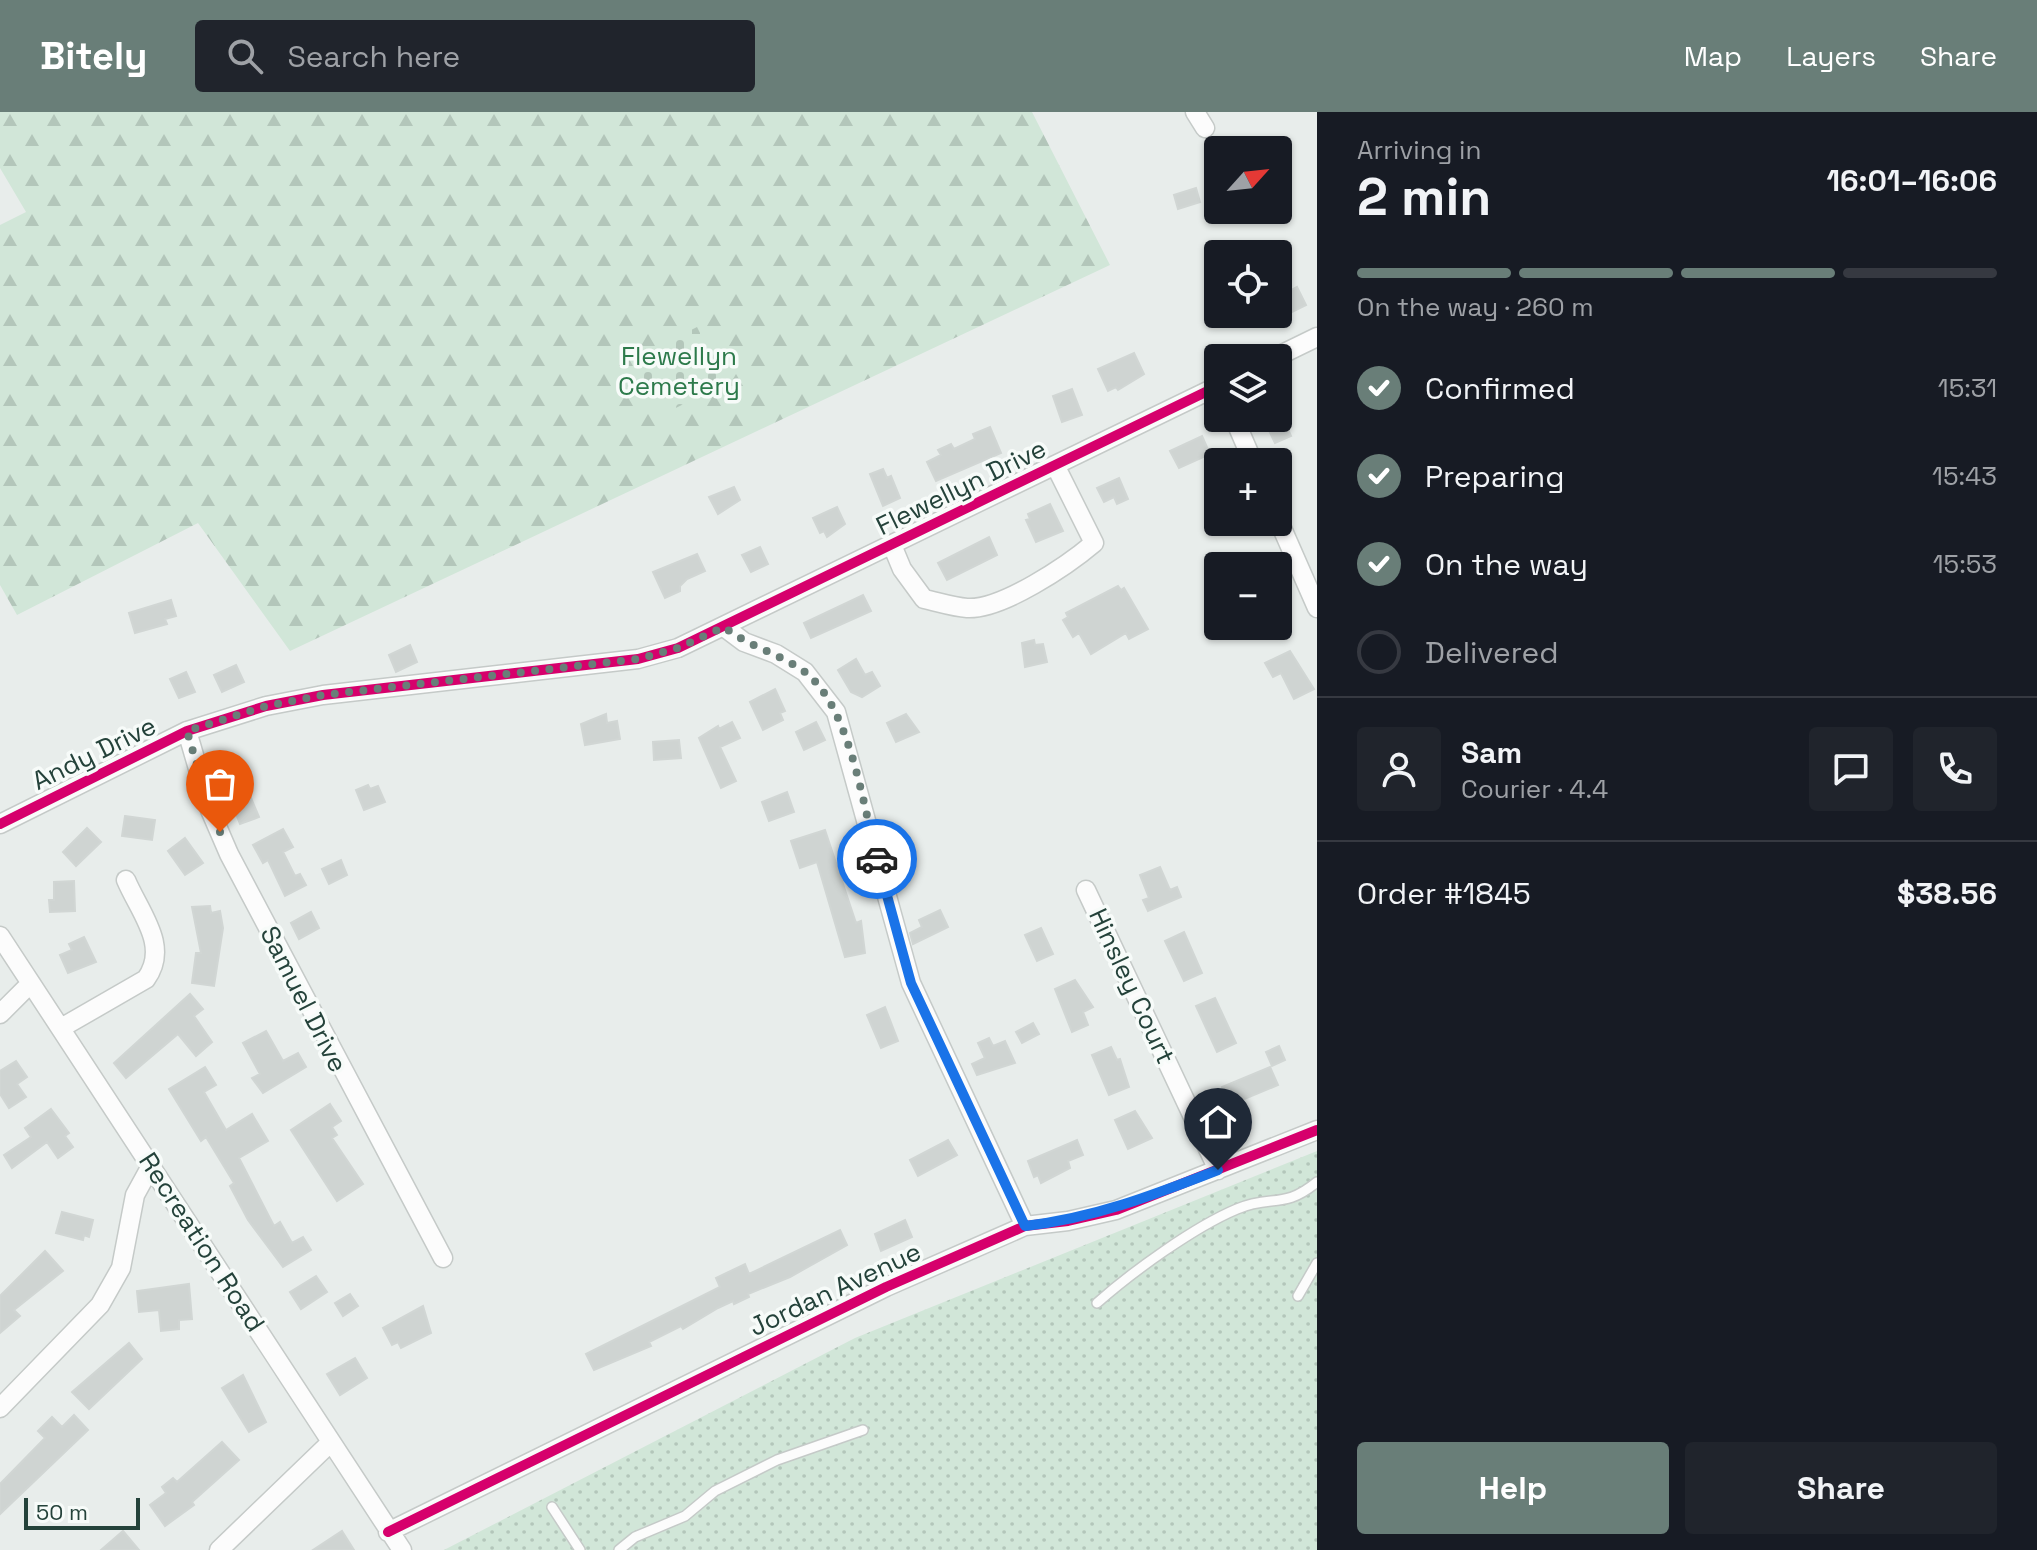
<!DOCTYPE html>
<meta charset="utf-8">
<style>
:root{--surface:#171b24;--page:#20242c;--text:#f1f3f6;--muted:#9ea1a6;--line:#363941;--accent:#697e78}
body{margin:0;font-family:"Space Grotesk",sans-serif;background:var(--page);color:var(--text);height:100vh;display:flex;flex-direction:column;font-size:30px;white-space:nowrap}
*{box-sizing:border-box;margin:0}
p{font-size:26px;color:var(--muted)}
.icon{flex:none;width:44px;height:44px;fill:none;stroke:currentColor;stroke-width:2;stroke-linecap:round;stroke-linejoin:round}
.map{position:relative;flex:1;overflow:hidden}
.sheet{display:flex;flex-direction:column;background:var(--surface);width:720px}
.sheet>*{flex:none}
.needle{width:52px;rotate:63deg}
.fabs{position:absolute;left:1204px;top:24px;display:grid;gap:16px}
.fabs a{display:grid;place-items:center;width:88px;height:88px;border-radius:8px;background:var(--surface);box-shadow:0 2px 6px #0004;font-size:40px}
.scale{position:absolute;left:24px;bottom:20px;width:116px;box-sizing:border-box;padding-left:8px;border:4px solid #24423a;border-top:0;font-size:22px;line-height:28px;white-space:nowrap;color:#24423a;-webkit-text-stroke:6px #f7fbf9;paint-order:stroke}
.pin{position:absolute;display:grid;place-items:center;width:68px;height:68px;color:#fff;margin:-82px -34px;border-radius:50% 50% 50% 0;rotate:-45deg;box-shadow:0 0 8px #0007}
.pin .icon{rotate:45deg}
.courier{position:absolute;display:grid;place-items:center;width:80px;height:80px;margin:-40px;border:6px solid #1a73e8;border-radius:50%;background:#fff;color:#222;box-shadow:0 2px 10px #0007}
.head em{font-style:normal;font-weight:800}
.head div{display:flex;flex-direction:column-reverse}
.head{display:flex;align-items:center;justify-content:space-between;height:136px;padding:0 40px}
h1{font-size:52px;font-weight:800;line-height:60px}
.bar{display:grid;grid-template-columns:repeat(4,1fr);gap:12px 8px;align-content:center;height:96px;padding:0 40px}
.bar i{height:10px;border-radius:6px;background:var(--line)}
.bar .active{background:var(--accent)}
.bar p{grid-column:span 4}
.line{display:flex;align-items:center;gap:20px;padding:0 40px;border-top:2px solid var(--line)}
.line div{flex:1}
.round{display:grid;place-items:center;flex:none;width:84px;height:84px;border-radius:8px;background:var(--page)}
ol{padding:0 40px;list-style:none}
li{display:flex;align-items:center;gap:24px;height:88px}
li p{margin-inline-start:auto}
li .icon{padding:8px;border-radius:50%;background:var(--accent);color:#fff;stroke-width:4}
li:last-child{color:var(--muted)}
li i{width:44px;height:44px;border:4px solid var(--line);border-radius:50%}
.primary-button{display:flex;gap:16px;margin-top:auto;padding:16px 40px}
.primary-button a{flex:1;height:92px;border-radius:8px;background:var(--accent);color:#fff;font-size:32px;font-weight:800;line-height:92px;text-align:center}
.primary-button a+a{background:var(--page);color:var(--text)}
header{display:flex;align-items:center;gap:48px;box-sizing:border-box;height:112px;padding:0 40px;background:var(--accent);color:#fff}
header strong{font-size:38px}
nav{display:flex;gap:44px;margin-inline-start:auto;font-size:28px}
.search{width:560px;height:72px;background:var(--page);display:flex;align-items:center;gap:20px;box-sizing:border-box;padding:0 28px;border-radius:8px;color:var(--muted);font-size:30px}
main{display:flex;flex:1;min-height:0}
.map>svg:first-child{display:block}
.grass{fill:url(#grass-dots)}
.forest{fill:url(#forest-firs)}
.cemetery{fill:url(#cemetery-stones)}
.building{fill:#cfd4d2;stroke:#d1d6d4;stroke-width:2}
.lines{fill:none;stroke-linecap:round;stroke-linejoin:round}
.service-casing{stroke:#c5cac8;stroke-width:12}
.minor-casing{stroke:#c5cac8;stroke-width:21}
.service{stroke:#fcfcfc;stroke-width:9}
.minor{stroke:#fcfcfc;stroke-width:18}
.cycleway-casing{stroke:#f7fbf9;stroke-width:15}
.cycleway{stroke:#d6006c;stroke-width:10}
.done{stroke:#697e78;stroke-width:8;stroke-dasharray:0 14.4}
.route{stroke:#1a73e8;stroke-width:10}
.labels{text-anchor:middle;stroke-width:7;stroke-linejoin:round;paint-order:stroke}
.park-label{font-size:26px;fill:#2d7a4b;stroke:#f7fbf9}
.street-label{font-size:26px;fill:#24423a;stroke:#f7fbf9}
</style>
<header>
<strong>Bitely</strong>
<div class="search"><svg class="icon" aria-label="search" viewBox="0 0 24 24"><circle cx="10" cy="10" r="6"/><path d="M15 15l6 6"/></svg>Search here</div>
<nav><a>Map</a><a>Layers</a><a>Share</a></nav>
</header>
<main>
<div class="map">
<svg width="1317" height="1438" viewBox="0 0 1317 1438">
<defs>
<pattern id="grass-dots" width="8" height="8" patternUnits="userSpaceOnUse" patternTransform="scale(2)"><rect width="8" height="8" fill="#d1e6d8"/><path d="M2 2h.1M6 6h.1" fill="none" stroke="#b3c6ba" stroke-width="1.8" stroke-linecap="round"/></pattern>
<pattern id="forest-firs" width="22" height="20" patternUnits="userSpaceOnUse" patternTransform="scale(2)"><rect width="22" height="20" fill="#d1e6d8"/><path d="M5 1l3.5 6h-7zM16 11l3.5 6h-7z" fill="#b3c6ba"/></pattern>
<pattern id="cemetery-stones" width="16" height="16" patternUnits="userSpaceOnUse" patternTransform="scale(2)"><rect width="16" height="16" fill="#d1e6d8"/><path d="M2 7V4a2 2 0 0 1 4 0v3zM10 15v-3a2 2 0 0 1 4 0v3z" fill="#b3c6ba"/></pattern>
</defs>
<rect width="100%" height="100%" fill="#e8edeb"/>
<path class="grass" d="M1317,1039V1438H444L855,1226Z"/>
<path class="forest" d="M0,0H1032L1110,153L290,539L198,411L17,503L0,473V113L26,100L0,56Z"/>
<path class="cemetery" d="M697,215L725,271L662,303L634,247Z"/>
<path class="building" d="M1196,76L1200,90L1178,97L1174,83Z
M1297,175L1306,193L1288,202L1279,185Z
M1134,241L1144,262L1118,278L1116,275L1108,279L1098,257Z
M1072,277L1082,303L1062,310L1053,284Z
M1263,306H1283L1291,324L1275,331Z
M990,315L1001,341L936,369L927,350L941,343L938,338L951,332L954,337L975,327L973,322Z
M1202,324L1210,342L1179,356L1170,339Z
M883,357L887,366L891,364L900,386L883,394L870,362Z
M1119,366L1128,387L1117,392L1114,385L1104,390L1097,376Z
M734,375L740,388L718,402L709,385Z
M1050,392L1063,419L1036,430L1026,408L1030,407L1028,402Z
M837,395L845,412L827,425L824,419L820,421L813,406Z
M989,425L997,443L947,468L938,451Z
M760,435L768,452L751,460L742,443Z
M697,442L705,459L687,467L680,474V479L665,486L653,460Z
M1118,474L1121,478L1124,476L1148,517L1129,527L1126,521L1091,542L1079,521L1073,525L1063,508L1068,505L1066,501Z
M863,483L871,499L811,526L804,511Z
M171,488L176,504L165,507L167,512L135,521L129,501Z
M1034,528L1035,533L1043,532L1047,550L1025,555L1022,531Z
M410,533L417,550L396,560L389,543Z
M1290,539L1314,577L1294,587L1281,561L1273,565L1265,551Z
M856,547L865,563L872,560L880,574L862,585L851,580L838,558Z
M236,553L244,570L222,580L214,563Z
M186,560L195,580L179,586L170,567Z
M775,577L785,599L780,601L783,608L763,618L750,590Z
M606,602L607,611L617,609L620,627L585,633L581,612Z
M906,602L919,620L896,630L887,611Z
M732,610L740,626L720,635L736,669L721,676L699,626L718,614L719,617Z
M816,610L825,628L804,638L796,620Z
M679,628L681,646L654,648L653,630Z
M368,673L370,677L378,674L385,690L364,698L356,678Z
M787,680L794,700L769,709L762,690Z
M251,686L259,705L240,712L233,694Z
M125,704L155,708L152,728L122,724Z
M87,716L101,730L76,754L63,740Z
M283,717L293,735L283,740L295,764L300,762L306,773L285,784L268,748L263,751L253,733Z
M825,718L856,811L861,809L865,841L845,845L817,750L800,756L791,729Z
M185,726L203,751L185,763L168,739Z
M341,748L347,763L329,772L322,757Z
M1160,755L1170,778L1177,775L1181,785L1148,799L1143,788L1149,786L1140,763Z
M74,769L75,799L50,800L49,788H54V770Z
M210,794L211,801L220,799L223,816L214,874L192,871L196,841H201L192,795Z
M940,798L948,815L913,832L910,821L922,815L919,808Z
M311,800L319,816L299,827L291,811Z
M1041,816L1053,842L1037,849L1025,823Z
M1184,820L1202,861L1184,869L1165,829Z
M84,825L96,850L68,861L60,843L72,838L69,832Z
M1075,868L1093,895L1083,900L1088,913L1072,920L1055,877Z
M190,882L203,897L194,904L212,930L196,944L178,922L126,966L114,951Z
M1215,886L1236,931L1217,940L1196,894Z
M885,895L898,929L881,936L867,903Z
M1033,911L1039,922L1022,931L1016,920Z
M266,919L283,949L298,941L306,955L263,981L252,966L260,962L243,931Z
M989,926L993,934L1005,929L1015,951L977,963L972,952L985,946L978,931Z
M1279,934L1285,948L1272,954L1266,940Z
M1111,935L1117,948L1120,947L1129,975L1109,983L1092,943Z
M16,949L27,965L17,972L26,985L9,996L0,982V959Z
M205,955L216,973L204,980L226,1018L252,1002L268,1029L239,1046L274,1114L280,1110L292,1131L303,1125L311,1138L283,1155L248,1108L230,1074L234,1071L206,1025L201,1029L169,977Z
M1270,955L1278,973L1230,993L1222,975Z
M330,992L341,1009L332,1015L337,1023L332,1026L363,1072L337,1089L291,1018Z
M51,997L69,1021L65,1024L73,1035L58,1046L47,1030L12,1056L4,1043L31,1025L25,1016Z
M1135,999L1152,1026L1128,1037L1115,1008Z
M948,1028L957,1043L918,1064L910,1048Z
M1077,1028L1083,1043L1068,1049L1070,1056L1041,1071L1038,1063L1034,1065L1028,1049Z
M62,1100L93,1108L89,1125L84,1123L83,1128L56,1121Z
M905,1108L912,1125L881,1139L875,1122Z
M840,1118L847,1133L790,1165L748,1182L749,1185L734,1192L733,1189L718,1196L683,1217L681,1214L649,1230L651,1234L594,1258L586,1242L720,1175L716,1166L745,1152L749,1162Z
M45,1139L63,1159L14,1198L20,1204L0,1221V1184Z
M316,1164L327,1180L301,1197L290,1180Z
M189,1172L192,1207L179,1208V1217L161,1219L159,1198L139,1200L137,1179Z
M350,1182L358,1194L343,1204L335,1191Z
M423,1194L431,1221L401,1236L398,1230L392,1233L383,1216Z
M129,1231L142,1247L89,1297L72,1280Z
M355,1246L367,1266L340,1283L327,1262Z
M243,1263L266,1310L249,1320L222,1276Z
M74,1303L88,1318L0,1402V1372L45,1326L38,1319L52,1305L62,1315Z
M222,1330L239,1348L192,1390L194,1393L165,1414L150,1393L166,1381L162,1375L173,1366L177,1370Z
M123,1419L139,1438H101Z
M342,1419L354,1438H313Z"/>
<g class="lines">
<g class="service-casing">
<path id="service" d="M1298,1184L1317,1151
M1097,1191C1132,1160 1194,1115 1237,1097C1272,1082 1283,1098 1317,1070
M552,1395L580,1438
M619,1438L635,1425L685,1404L715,1379L777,1348L863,1318"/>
</g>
<g class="minor-casing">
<path id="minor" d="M1195,0L1205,16
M1274,246L1317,225
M1234,306L1253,350
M1278,407L1317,496
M892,433L902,457L924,487C938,490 953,495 967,496C1002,498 1068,453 1094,431L1055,353
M724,515L744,530L776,542L805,560L836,600L911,871L1025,1114
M187,619L210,698L229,742L443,1146
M0,712L187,619L266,594L323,583L638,547L678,536L1218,274
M1086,778L1218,1058
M0,824L402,1438
M0,902L31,871
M61,916L146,867C170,834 140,801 126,768
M0,1296L100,1193L121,1156L135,1083L152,1052
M388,1420L886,1175L1025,1114L1068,1109L1116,1098L1317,1018
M219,1438L330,1331"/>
</g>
<use href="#service" class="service"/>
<use href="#minor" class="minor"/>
<g class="cycleway-casing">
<path id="cycleway" d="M0,712L187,619L266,594L323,583L638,547L678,536L1218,274
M388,1420L886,1175L1025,1114L1068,1109L1116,1098L1317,1018"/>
</g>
<use href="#cycleway" class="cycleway"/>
</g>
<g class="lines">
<path class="done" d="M220,720L210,698L187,619L266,594L323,583L638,547L678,536L724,515C749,535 779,541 805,560C850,595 863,693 877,747"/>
<path class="route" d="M877,747L911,871L1025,1114C1094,1106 1154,1083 1218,1058"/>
</g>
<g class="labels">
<g class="park-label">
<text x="679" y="253">Flewellyn<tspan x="679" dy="30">Cemetery</tspan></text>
</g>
<g class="street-label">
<text transform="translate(961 375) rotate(-26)" y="9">Flewellyn Drive</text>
<text transform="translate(94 641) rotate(-26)" y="9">Andy Drive</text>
<text transform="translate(1132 874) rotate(65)" y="9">Hinsley Court</text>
<text transform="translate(304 887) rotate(63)" y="9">Samuel Drive</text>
<text transform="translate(202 1130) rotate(57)" y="9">Recreation Road</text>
<text transform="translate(835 1177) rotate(-25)" y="9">Jordan Avenue</text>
</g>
</g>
</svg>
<div class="fabs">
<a><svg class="needle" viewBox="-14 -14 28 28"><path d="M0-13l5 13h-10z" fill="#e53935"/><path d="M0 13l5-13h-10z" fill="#9ea1a6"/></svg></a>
<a><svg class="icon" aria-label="locate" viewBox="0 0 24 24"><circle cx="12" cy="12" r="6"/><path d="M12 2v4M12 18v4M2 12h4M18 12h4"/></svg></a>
<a><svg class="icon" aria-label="layers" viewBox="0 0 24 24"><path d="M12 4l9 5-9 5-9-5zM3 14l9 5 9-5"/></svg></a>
<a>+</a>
<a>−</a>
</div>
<div class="scale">50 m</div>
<div class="pin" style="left:220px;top:720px;background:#ea580c"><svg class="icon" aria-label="bag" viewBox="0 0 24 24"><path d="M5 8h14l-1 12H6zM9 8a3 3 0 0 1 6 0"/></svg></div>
<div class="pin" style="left:1218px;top:1058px;background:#1f2937"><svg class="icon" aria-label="home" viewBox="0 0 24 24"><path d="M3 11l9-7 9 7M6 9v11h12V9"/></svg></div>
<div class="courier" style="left:877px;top:747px"><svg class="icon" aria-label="car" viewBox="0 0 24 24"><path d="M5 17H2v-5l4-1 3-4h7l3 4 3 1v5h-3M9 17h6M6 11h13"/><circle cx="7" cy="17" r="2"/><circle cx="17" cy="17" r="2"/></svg></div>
</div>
<section class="sheet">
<div class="head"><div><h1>2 min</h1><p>Arriving in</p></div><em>16:01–16:06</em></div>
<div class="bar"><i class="active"></i><i class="active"></i><i class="active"></i><i></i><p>On the way · 260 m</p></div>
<ol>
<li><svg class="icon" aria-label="check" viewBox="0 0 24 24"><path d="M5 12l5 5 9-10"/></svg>Confirmed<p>15:31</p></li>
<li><svg class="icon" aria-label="check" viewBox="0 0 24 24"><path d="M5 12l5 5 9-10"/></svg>Preparing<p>15:43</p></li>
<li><svg class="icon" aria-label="check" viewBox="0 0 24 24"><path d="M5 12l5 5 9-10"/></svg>On the way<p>15:53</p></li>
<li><i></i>Delivered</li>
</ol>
<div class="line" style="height:144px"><a class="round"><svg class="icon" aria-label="person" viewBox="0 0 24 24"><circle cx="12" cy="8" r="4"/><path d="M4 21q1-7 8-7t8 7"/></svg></a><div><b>Sam</b><p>Courier · 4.4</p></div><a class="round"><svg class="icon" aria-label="chat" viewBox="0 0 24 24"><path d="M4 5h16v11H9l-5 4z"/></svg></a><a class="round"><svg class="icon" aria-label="phone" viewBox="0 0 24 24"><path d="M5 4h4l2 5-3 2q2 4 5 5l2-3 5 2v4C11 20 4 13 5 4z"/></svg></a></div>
<div class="line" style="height:104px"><div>Order #1845</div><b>$38.56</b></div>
<div class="primary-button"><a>Help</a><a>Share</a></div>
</section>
</main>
